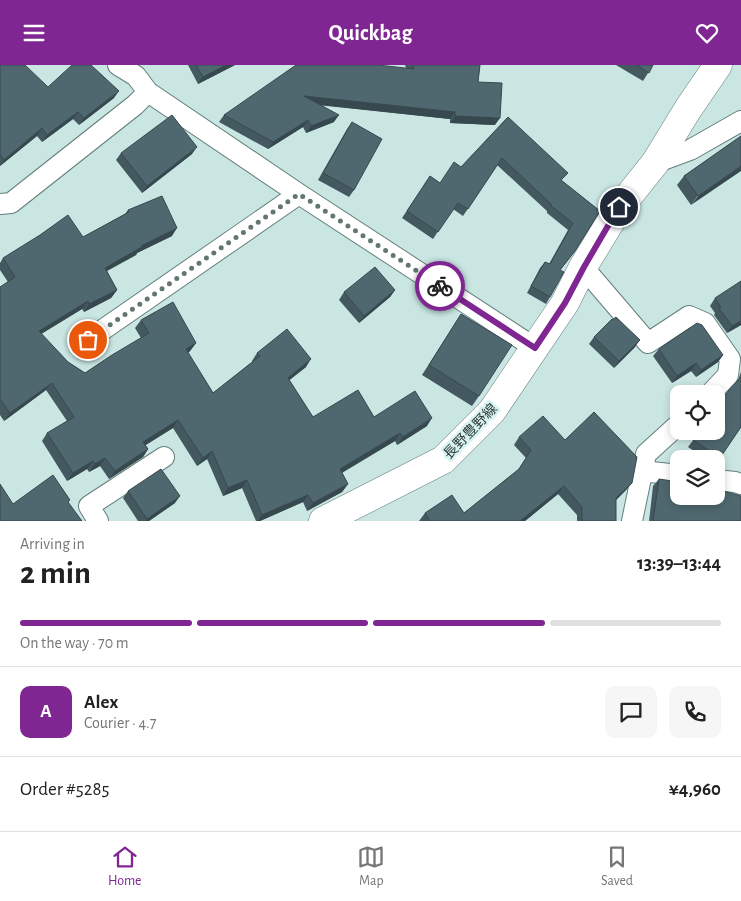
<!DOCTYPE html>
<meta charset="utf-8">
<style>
:root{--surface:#fff;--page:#f6f6f6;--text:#222;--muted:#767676;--line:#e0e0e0;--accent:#802693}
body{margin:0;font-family:"Alegreya Sans","Noto Sans JP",sans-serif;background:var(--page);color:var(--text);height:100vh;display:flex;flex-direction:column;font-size:19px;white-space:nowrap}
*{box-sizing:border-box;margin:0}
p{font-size:16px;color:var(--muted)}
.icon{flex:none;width:28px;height:28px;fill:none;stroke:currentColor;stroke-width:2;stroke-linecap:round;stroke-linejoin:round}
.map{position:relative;height:456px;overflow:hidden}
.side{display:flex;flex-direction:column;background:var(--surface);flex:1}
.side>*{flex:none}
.fabs{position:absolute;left:670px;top:320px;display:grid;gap:10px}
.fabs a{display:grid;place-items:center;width:55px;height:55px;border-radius:10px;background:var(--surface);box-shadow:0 2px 8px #0003;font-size:25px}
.pin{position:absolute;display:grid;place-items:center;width:42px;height:42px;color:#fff;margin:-21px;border:2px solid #fff;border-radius:50%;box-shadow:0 1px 5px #0007}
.courier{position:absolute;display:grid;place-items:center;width:50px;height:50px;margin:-25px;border:4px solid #802693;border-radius:50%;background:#fff;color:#222;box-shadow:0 1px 6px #0007}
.headline em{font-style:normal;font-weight:700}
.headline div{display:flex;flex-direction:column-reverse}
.headline{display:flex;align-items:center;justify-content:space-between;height:85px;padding:0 20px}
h1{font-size:32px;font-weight:700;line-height:38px}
.bar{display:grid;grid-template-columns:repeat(4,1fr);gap:8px 5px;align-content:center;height:60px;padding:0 20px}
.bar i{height:6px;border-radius:4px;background:var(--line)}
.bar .current{background:var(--accent)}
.bar p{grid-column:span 4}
.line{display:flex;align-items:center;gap:12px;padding:0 20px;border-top:1px solid var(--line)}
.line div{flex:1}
.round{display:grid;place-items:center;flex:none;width:52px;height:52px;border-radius:10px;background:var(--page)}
header{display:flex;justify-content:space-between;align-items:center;height:65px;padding:0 20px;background:var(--accent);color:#fff;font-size:22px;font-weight:700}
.tab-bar{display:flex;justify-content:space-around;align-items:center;height:70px;border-top:1px solid var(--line);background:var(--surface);font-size:14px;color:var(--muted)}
.tab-bar a{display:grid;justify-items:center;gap:2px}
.tab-bar .current{color:var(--accent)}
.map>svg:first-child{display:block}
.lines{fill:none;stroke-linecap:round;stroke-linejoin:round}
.minor-casing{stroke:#647f7c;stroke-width:22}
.secondary-casing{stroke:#647f7c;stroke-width:29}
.minor{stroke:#fff;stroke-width:20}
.secondary{stroke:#fff;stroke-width:28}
.wall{fill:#44595f}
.shaded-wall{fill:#37494e}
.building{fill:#4f686f;stroke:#37494e}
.done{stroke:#647674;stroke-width:5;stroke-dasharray:0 9}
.route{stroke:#802693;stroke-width:6}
.labels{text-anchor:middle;stroke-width:5;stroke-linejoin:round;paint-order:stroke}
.street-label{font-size:14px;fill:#2e3938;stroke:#d6f3f1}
</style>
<header><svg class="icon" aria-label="menu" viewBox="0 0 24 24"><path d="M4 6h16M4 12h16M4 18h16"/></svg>Quickbag<svg class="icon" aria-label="heart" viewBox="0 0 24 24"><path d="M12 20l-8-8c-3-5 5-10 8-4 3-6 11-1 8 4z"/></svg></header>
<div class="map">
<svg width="741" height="456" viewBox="0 0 741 456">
<rect width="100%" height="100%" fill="#c9e6e3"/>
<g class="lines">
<g class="minor-casing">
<path id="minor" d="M118,0L136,11L148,27L299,129L535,283
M655,98L690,85L741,56
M0,139L11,138L135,40L148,27
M583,202L648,278L689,251L705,258L730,294L728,310L710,329
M88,275L299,129
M642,406L679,410
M716,415L735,417L741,419
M98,456L89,441L164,392
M632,456L646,389L679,359"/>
</g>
<g class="secondary-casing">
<path id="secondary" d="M323,456L443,395L492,346L565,238L583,202L619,143L655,98L688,44L718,0"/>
</g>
<use href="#minor" class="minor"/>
<use href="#secondary" class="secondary"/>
</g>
<path class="wall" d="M0,0L48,22L114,33L79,60L73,54L42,77L37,71L0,101Z
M188,0H235L198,19Z
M405,0H480L478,17L495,60L450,58V54L322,40L334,57L306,68L303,62L268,84L219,57L224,50L406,3Z
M616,0H653L643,16Z
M508,52L562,116L600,146L575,186L560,205L550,232L546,239L527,228L540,203L545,197L549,199L568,165L547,148V146L497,100L463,151L453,144L433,174L402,153L430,111L440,118L461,102Z
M352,57L354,125L349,132L318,115L347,64Z
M741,71L691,140L677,120L684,111Z
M121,88L192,89L142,128L116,95Z
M128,145L172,171L137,188L136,190L107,206L117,225L111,233L84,247L82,244L41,269L68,297L85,308L141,273L135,263L141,255L196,278L190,286L188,288L213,328L252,297V296L257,288L306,302L289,315L313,352H374L427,361L397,380L395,376L342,408L348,419L342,427L307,446L303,437L260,456H256L242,423L223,431L207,394L197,401L173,363L145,380L148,384L143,392L109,414L100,401L89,407L87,404L67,416L42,376L47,368L67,356L46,325L4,356L0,350V222L8,217L0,205V198L3,193L83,172L125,149Z
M395,225L390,232L359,258L339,235L344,227Z
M715,233L741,260L727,268L714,250L715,248L710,241Z
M461,249L479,331L472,341L422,310Z
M594,272L635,282L614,303L589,279Z
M659,284L723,290L718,297L696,312L691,306L672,318L653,291Z
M741,307V362L716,397V394H706L688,382L738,315Z
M519,372L565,375L632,418L626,425L616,435V456H577V450L558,429L525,456H419L425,448H464L518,405L526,393L514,380Z
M659,414L741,456H649L653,421Z
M128,426L175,438L149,456H138L123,433Z"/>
<path class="shaded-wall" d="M226,0H235L198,19L203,12Z
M119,26L114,33L79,60L84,53Z
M304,31L455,47L450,54L299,38Z
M78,47L73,54L42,77L47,70Z
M339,50L334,57L306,68L311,61Z
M455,51L500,53L495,60L450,58Z
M308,55L303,62L268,84L273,77Z
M42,63L37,71L0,101L4,95Z
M197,82L192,89L142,128L147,121Z
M741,101V106L691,140L698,131Z
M177,163L172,171L137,188L136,190L99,210L105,203L141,181Z
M117,225L111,233L84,247L89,239Z
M395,225L390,232L359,258L364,251Z
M88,236L82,244L33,274L39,266Z
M741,256V260L727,268L732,261Z
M640,275L635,282L614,303L619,296Z
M196,278L190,286L181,292L186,284Z
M723,290L718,297L696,312L701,305Z
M311,294L306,302L282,321L288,313Z
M696,298L691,306L672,318L677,311Z
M52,318L46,325L4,356L10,348Z
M432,353L427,361L397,380L403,372Z
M178,355L173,363L138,385L143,377Z
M400,368L395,376L334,412L340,404Z
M148,384L143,392L109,414L115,406Z
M212,386L207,394L197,401L203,393Z
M105,393L100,401L89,407L95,399Z
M93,396L87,404L67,416L73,408Z
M247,415L242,423L223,431L228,423Z
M632,418L626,425L610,441L616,433Z
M348,419L342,427L307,446L313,438Z
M564,421L558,429L525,456H520Z
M308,430L303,437L260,456H258L262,450Z
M180,431L175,438L149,456H145L147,454Z"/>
<path class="building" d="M0,0H25L48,22L72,0H91L119,26L84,53L78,47L47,70L42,63L4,95L0,90Z
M196,0H226L203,12Z
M296,0H378L414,4L413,0H480L478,17L502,18L500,53L455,51V47L304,31L339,50L311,61L308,55L273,77L224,50Z
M636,0H653L649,8Z
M172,50L197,82L147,121L121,88Z
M508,52L568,108L561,115L600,146L575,186L560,205L564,207L550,232L531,221L545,197L550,199L573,158L551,141L552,140L502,93L468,144L458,138L438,167L407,146L430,111L440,118L454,97L461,102Z
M352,57L382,74L354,125L323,108Z
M741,71V101L698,131L684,111Z
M162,131L177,163L141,181L142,182L105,203L117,225L89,239L88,236L39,266L68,297L85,308L112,290L149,268L141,255L173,237L196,278L186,284L213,328L260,291L257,288L287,264L311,294L288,313L313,352L358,325L374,352L415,326L432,353L403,372L400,368L340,404L348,419L313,438L308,430L262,450L247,415L228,423L212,386L203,393L178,355L143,377L148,384L115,406L105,393L95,399L93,396L73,408L47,368L74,352L52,318L10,348L0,334V222L15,212L3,193L40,170L68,150L83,172L129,147L128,145Z
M375,202L395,225L364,251L344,227Z
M741,216V256L732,261L719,243L721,242L715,233Z
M461,249L512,280L479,331L429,300Z
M616,252L640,275L619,296L594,272L612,254V255Z
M697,258L702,260L723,290L701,305L696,298L677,311L659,284Z
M741,312V362L720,393L693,375L699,366H716V342L729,325Z
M594,347L637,392L632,418L616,433V456H582V442L564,421L520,456H430L425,448L452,430L464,448L519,404L531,385L519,372L543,351L565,375Z
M161,404L180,431L147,454L128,426Z
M53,410L70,435L68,437L82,456H0V419L13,439Z
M659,414L679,417V431H716V424L741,431V456H653Z"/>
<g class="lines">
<path class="done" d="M88,275L299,129L440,221"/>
<path class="route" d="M440,221L535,283L565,238L584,202L619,142"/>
</g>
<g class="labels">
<g class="street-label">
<text transform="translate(470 366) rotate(-46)" y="5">長野豊野線</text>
</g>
</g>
</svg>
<div class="fabs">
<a><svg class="icon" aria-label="locate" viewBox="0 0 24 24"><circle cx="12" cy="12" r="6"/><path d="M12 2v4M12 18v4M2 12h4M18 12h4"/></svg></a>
<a><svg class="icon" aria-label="layers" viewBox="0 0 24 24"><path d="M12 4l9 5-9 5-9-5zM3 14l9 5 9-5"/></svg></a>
</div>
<div class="pin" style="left:88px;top:275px;background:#ea580c"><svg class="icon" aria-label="bag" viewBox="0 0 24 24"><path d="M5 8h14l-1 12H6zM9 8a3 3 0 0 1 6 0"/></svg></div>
<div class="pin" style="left:619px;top:142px;background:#1f2937"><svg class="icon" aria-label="home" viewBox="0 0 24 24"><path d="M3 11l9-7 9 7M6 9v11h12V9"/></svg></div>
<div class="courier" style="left:440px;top:221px"><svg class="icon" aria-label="bike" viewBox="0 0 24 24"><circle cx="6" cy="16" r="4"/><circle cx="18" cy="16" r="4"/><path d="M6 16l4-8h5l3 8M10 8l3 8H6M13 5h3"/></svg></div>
</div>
<section class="side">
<div class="headline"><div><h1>2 min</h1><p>Arriving in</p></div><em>13:39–13:44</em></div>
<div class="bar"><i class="current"></i><i class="current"></i><i class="current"></i><i></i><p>On the way · 70 m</p></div>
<div class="line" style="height:90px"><b class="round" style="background:var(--accent);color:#fff">A</b><div><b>Alex</b><p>Courier · 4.7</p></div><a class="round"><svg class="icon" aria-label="chat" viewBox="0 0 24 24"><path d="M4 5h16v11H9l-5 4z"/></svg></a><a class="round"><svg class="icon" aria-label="phone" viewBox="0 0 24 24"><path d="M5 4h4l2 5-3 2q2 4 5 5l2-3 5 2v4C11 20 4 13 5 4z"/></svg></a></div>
<div class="line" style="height:65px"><div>Order #5285</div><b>¥4,960</b></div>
</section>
<nav class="tab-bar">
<a class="current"><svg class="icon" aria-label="home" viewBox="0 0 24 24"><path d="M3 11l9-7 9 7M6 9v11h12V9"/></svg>Home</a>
<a><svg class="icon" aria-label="map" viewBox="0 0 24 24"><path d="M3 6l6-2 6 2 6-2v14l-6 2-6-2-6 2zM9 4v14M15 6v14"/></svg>Map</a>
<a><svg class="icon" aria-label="saved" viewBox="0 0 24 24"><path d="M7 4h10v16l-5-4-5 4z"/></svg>Saved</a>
</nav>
